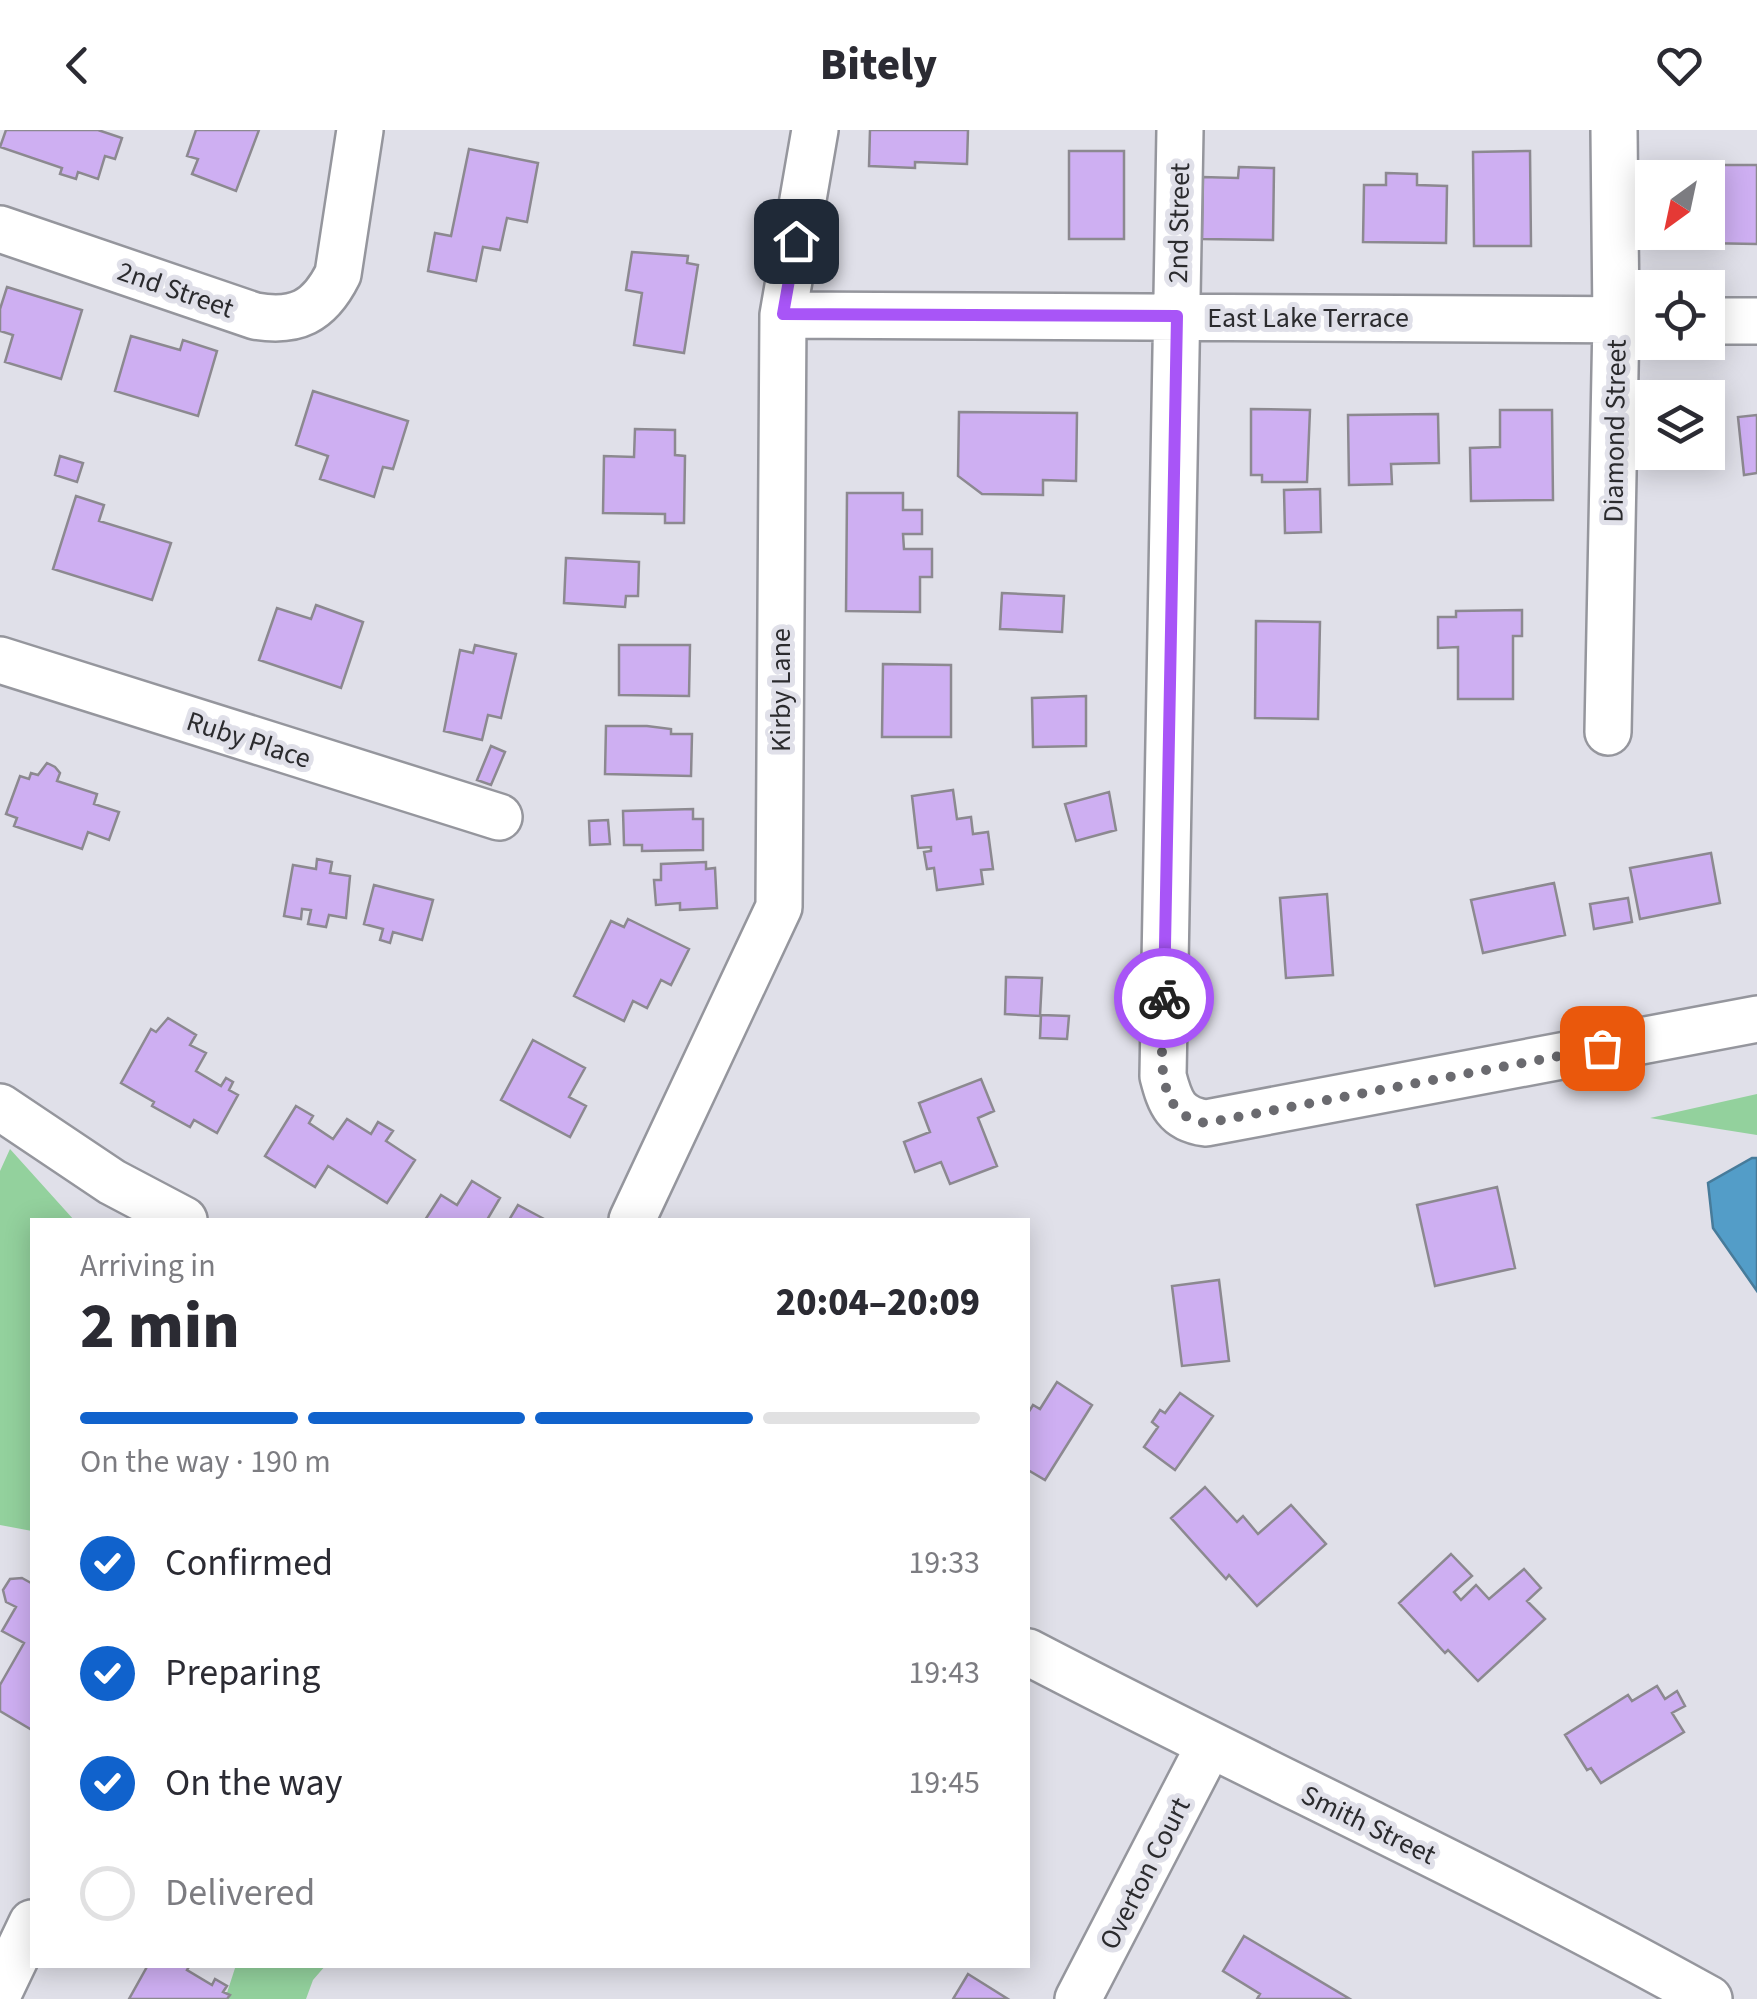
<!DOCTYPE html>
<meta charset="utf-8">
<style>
:root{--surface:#fff;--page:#f2f2f3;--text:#2b2b33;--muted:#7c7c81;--line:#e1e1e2;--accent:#1062cc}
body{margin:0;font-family:"Source Sans 3",sans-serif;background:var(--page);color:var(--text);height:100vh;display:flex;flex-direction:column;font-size:38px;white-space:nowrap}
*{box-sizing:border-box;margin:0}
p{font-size:32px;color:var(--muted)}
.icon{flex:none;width:55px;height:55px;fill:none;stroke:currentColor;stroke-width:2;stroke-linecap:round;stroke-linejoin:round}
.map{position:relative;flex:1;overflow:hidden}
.drawer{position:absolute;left:30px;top:1088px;width:1000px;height:750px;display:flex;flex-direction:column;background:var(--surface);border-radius:0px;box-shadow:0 5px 25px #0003}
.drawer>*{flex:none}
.needle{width:65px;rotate:213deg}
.fabs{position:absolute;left:1635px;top:30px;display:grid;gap:20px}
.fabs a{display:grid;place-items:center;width:90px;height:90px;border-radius:0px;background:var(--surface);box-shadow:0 5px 25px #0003;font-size:50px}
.pin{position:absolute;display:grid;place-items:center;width:85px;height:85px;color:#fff;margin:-42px;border-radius:20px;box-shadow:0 5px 15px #0006}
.courier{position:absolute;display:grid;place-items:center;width:100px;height:100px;margin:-50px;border:8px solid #a855f7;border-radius:50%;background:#fff;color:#222;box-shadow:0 2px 12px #0007}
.head em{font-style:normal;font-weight:800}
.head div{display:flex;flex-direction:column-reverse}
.head{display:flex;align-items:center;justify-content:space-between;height:170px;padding:0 50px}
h1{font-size:65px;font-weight:800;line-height:75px}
.bar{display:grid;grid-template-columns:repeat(4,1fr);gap:15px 10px;align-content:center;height:120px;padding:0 50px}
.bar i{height:12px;border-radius:8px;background:var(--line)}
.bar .on{background:var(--accent)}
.bar p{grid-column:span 4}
ol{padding:0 50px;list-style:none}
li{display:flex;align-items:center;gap:30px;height:110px}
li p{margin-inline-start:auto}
li .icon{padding:10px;border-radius:50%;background:var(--accent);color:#fff;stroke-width:4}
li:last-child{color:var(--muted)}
li i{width:55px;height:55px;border:5px solid var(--line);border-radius:50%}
header{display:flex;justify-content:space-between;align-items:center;height:130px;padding:0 50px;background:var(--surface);font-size:45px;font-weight:800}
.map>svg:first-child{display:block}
.green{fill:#93d19d}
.water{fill:#539dc8;stroke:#477b9a;stroke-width:2.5}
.building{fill:#ceaff2;stroke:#8c8990;stroke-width:2.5}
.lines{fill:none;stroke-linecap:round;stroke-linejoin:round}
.minor-casing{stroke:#95969d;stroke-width:50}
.minor{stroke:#fff;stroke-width:45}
.done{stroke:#6a6a6f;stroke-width:10;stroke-dasharray:0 18}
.route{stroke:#a855f7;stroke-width:12}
.labels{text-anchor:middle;stroke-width:10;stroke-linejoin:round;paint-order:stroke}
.street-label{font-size:28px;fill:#2b2b2e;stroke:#e0e0e9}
</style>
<header><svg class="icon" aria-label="back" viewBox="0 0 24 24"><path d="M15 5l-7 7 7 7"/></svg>Bitely<svg class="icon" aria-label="heart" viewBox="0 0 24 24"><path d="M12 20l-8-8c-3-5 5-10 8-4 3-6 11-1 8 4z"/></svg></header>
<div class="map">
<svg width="1757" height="1869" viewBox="0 0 1757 1869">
<rect width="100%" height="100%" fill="#e0e0e9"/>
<path class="green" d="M1757,964V1005L1650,988Z
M10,1019L74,1090H32V1401L0,1395V1041Z
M236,1835H326L313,1850L306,1869H225Z"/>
<path class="water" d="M1752,1028H1757V1161L1713,1098L1708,1053Z"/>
<path class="building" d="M6,0H98L122,8L115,29L105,26L98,49L78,42L76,49L60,44L62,38L0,17Z
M196,0H259L236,61L192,44L198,29L187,26Z
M870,0H968L967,34L915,32V38L869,36Z
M469,19L538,33L527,92L507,88L500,120L483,117L476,151L428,141L435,103L451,106Z
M1069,21H1124V109H1069Z
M1530,21L1531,116H1474L1473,22Z
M1697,35H1757V114L1702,113L1701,102H1708V48H1697Z
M1239,37L1274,38L1273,110L1202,109L1203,47L1238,48Z
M1386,43L1417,44V55L1447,56L1446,113L1363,112L1364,55H1386Z
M632,122L688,126L687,133L698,135L684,223L634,215L642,163L626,160Z
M7,157L82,180L61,249L5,232L13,205L0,201V179Z
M131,206L180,220L183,210L217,221L198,286L115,261Z
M313,261L408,291L393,339L383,337L374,367L320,349L328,326L296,315Z
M1251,279L1310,280L1307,352H1262V345H1251Z
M1500,280H1552L1553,370L1471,371L1470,318L1500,317Z
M959,282L1077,283L1076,351L1043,350V365L982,364L958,346Z
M1438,284L1439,333L1391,334L1392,354L1349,355L1348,285Z
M1757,285V343L1744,345L1738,287Z
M635,299L675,300V325L685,326L684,393H665V384L603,383L604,326L634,327Z
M60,326L83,333L77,352L55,345Z
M1320,359L1321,402L1285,403L1284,360Z
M847,363H903V380H922V404H903L904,419H932V447H920V482L846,481Z
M76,366L104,375L99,391L171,413L152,470L53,439Z
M566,428L639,432L638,466H626L625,477L564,473Z
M1002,463L1064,466L1062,502L1000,499Z
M316,475L363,492L341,558L259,530L277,478L311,489Z
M1522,480V506H1513V569H1458V517L1438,518V487H1456V481Z
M1256,491L1320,492L1318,589L1255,588Z
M475,515L516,524L501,588L488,585L482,610L444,601L460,520L473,523Z
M619,515H690L689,566L619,565Z
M883,534L951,535V607H882Z
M1086,566V616L1033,617L1032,568Z
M606,596H647L671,599V604H692L691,646L605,644Z
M491,616L505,622L491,655L477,650Z
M47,633L55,637L60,643L57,651L97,664L94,674L119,682L109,710L88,702L82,719L14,696L17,688L6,684L20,646L29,649L31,643L38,645Z
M953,660L957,689L971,687L973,704L988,702L993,739L981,740L983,754L937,760L934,738L927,739L924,722L931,721V717L918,718L912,666Z
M1109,662L1116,700L1076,711L1065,674Z
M693,679V689H703V720L642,721V715H624L623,681Z
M608,690L610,714L590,715L589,691Z
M1711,723L1720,773L1640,789L1630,738Z
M317,729L332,732L330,743L350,746L346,788L329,785L326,797L308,794L311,780L302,779L301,789L284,786L293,735L316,739Z
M706,732V739L715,738L717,778L680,780V773L656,775L654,750H661V734Z
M1554,753L1565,805L1483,823L1471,770Z
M374,755L433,770L422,810L393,802L390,813L380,810L383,799L364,794Z
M1327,764L1333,845L1286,848L1280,768Z
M1628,768L1632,792L1594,799L1590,774Z
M628,789L689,819L671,855L661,850L647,878L633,871L624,891L574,866L611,791L624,797Z
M1006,847L1042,848L1040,886L1005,884Z
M1041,885L1069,886L1067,909L1040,908Z
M168,888L196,905L190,915L206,923L196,941L221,956L226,948L233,952L229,960L238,965L217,1003L194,990L190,997L152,976L154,972L121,953L151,899L156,902Z
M533,910L585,938L569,967L586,976L570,1007L501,970Z
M981,949L994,981L978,988L997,1036L950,1054L941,1032L915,1042L904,1012L930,1002L919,973Z
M296,976L313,986L309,993L333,1009L347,989L371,1004L378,992L393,1001L386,1011L415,1030L387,1073L328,1036L315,1057L265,1026Z
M472,1051L500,1068L487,1090H425L441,1065L457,1075Z
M1497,1057L1515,1138L1435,1156L1417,1075Z
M518,1075L546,1090H509Z
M1219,1150L1229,1231L1182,1236L1172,1156Z
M1057,1252L1092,1275L1045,1350L1028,1340V1283L1033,1275L1040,1279Z
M1180,1263L1213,1286L1175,1340L1144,1317L1158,1297L1152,1292L1160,1280L1165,1283Z
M1205,1357L1237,1392L1243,1386L1258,1404L1291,1375L1326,1414L1257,1476L1229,1445L1226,1449L1171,1388Z
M1451,1424L1472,1446L1454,1462L1461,1470L1476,1455L1489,1469L1524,1439L1541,1458L1527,1471L1545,1489L1478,1551L1448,1520L1445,1523L1399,1473Z
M22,1448L31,1453L32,1458V1600L0,1581V1555L24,1513L2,1501L16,1477L6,1472L3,1460L10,1449Z
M1657,1556L1665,1569L1677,1561L1685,1576L1672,1583L1684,1602L1601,1653L1591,1638L1587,1640L1565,1605L1628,1565L1632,1571Z
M1244,1806L1350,1869H1257L1260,1864L1223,1841Z
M148,1835H190L187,1840L212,1855L215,1849L227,1856L223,1862L230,1865L227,1869H129Z
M968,1844L1008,1869H953Z"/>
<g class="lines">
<g class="minor-casing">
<path id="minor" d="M1180,0L1163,946C1170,973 1176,989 1206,993L1757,889
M0,99L255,186C296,193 319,182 338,144L360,0
M783,185L1652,190
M1708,191H1757
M0,530L499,687
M1608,602L1616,190L1614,0
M0,977L112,1052L184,1090
M632,1090L779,777L783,185L815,0
M1028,1522C1254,1640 1486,1745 1709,1869
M0,1860L32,1793
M1078,1869L1209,1616"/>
</g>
<use href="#minor" class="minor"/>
</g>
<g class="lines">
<path class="done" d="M1164,868C1164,912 1148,985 1206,993L1602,918"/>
<path class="route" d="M796,111L783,184L1177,186L1164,868"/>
</g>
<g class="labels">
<g class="street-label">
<text transform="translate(1178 93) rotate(-89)" y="10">2nd Street</text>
<text transform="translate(176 159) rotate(19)" y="10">2nd Street</text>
<text x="1308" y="197">East Lake Terrace</text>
<text transform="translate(1614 301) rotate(-89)" y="10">Diamond Street</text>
<text transform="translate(780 560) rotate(-90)" y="10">Kirby Lane</text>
<text transform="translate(249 609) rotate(18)" y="10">Ruby Place</text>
<text transform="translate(1369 1694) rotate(26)" y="10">Smith Street</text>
<text transform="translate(1144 1743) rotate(-63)" y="10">Overton Court</text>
</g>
</g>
</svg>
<div class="fabs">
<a><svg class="needle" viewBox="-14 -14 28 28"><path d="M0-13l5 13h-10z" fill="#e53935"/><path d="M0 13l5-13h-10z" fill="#7c7c81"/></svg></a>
<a><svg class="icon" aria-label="locate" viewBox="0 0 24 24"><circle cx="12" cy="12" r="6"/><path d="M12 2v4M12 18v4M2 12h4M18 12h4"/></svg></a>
<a><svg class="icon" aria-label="layers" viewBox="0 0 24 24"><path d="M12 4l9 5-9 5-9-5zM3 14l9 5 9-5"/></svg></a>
</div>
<div class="pin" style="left:1602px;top:918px;background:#ea580c"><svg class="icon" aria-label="bag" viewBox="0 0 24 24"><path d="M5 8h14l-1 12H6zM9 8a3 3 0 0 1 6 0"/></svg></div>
<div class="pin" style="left:796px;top:111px;background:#1f2937"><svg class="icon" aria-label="home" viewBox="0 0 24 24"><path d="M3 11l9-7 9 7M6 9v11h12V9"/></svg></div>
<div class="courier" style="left:1164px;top:868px"><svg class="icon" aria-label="bike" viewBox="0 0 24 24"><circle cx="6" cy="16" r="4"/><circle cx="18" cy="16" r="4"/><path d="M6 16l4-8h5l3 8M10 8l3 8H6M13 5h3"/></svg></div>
<section class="drawer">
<div class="head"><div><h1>2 min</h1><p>Arriving in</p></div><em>20:04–20:09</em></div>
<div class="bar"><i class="on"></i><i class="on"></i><i class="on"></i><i></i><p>On the way · 190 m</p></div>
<ol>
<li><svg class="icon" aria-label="check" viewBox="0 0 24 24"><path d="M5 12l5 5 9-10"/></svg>Confirmed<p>19:33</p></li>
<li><svg class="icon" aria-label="check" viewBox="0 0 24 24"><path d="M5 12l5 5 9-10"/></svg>Preparing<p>19:43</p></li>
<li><svg class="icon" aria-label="check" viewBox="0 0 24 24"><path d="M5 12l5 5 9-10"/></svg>On the way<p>19:45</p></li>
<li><i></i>Delivered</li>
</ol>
</section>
</div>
